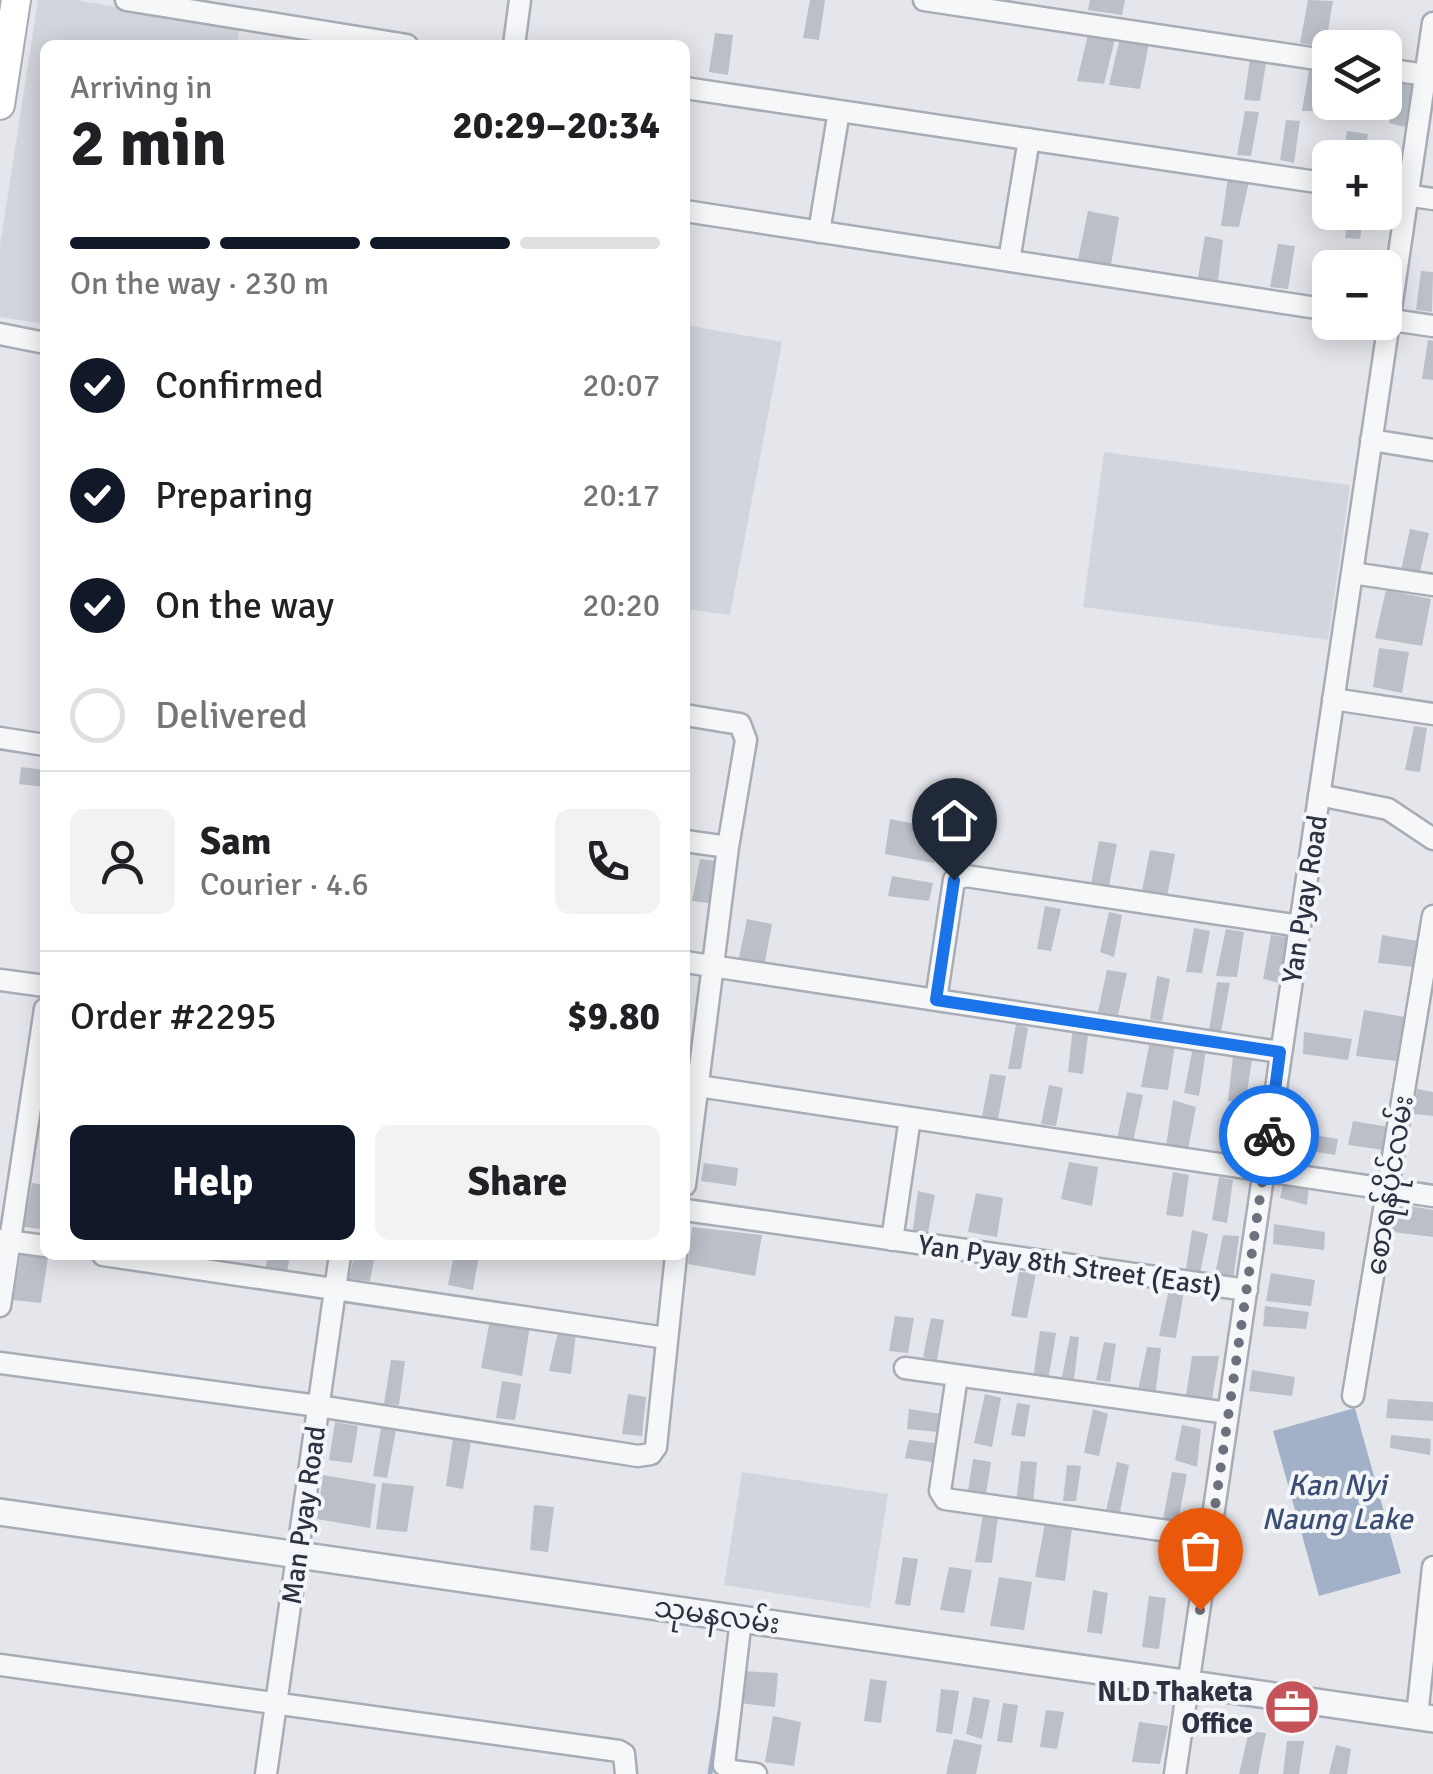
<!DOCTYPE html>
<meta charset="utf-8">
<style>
:root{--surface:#fff;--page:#f2f2f2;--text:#202124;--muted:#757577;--line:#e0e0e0;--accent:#111827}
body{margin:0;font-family:Signika,"Noto Sans Myanmar",sans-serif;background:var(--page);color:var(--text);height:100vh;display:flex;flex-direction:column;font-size:38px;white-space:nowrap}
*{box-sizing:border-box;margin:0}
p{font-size:32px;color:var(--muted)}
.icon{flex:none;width:55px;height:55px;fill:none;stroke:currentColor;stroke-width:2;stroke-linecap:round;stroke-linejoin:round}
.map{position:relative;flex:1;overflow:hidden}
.details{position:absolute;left:40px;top:40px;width:650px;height:1220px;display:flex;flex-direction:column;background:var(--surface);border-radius:15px;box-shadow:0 5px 25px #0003}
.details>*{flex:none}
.buttons{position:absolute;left:1312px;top:30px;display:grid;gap:20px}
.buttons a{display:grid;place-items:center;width:90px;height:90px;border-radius:15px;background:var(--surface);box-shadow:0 5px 25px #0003;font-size:50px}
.pin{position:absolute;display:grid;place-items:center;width:85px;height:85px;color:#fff;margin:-102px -42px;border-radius:50% 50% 50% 0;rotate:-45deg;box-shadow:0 0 10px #0007}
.pin .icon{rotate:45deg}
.courier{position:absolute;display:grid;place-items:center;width:100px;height:100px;margin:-50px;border:8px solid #1a73e8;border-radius:50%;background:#fff;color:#222;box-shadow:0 2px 12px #0007}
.summary em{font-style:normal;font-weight:800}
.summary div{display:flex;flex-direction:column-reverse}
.summary{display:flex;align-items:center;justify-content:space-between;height:170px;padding:0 30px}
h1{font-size:65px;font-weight:800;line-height:75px}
.bar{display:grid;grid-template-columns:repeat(4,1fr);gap:15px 10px;align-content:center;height:120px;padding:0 30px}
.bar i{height:12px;border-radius:8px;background:var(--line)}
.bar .active{background:var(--accent)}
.bar p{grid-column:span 4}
.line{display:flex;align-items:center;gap:25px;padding:0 30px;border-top:2px solid var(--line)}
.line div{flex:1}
.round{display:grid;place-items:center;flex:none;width:105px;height:105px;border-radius:15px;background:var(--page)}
ol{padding:0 30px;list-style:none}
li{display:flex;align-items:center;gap:30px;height:110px}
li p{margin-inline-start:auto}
li .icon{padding:10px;border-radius:50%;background:var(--accent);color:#fff;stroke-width:4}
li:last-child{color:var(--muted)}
li i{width:55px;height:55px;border:5px solid var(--line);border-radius:50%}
.cta{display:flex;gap:20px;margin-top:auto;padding:20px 30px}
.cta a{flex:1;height:115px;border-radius:15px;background:var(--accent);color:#fff;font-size:40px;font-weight:800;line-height:115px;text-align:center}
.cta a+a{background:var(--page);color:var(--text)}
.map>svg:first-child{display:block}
.built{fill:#d2d5dc}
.water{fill:#a2b1c7}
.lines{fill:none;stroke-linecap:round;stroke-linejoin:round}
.stream{stroke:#a2b1c7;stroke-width:5}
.building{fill:#bbbfc7}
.minor-casing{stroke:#a9acb5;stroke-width:25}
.tertiary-casing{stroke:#a9acb5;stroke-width:30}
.secondary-casing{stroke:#a9acb5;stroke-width:32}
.minor{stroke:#f6f7f9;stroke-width:20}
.tertiary{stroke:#f6f7f9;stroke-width:25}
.secondary{stroke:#fff;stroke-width:28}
.done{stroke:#6d717d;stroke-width:10;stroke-dasharray:0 18}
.route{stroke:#1a73e8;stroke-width:12}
.labels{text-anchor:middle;stroke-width:8;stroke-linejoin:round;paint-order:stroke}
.street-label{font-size:28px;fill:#2d3242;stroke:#f3f5f8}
.poi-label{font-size:28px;font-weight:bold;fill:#2d3242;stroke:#f3f5f8;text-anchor:end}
.water-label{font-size:30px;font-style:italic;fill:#3a4e73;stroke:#f3f5f8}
</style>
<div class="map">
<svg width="1433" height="1774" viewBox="0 0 1433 1774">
<rect width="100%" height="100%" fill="#e4e6eb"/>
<path class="built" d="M38,0H75L239,28L237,45H45V324L0,317V246Z
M685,325L782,342L730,615L685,609Z
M1104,452L1350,485L1328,640L1083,607Z
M742,1472L888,1494L870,1608L724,1585Z"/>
<path class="water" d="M1355,1408L1401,1573L1319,1596L1273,1431Z"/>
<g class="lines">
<path class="stream" d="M710,1774L720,1712"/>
</g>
<path class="building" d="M810,0H825L819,40L803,38Z
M1090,0H1125L1122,15L1088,10Z
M1308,0L1333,1L1325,47L1300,43Z
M715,33L733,35L728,75L709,72Z
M1088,34L1115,39L1104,84L1077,81Z
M1120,38L1149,43L1140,89L1109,85Z
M1250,60L1266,63L1260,101L1244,100Z
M1309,70H1325L1317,111H1302Z
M1398,79L1415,83L1406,127L1389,123Z
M1245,111L1259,112L1251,156L1237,155Z
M1286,120L1300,121L1294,163L1280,160Z
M1347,131L1368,134L1364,158H1343Z
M1228,177L1249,181L1239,227L1221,226Z
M1088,211L1119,217L1111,265L1078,260Z
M1349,212H1364L1360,239L1345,238Z
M1205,236L1223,240L1218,280L1198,278Z
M1278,244L1295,246L1288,289L1270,287Z
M1421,271L1433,272L1432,312L1416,310Z
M1428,340L1433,341V380L1422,379Z
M1410,529L1429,533L1419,576L1400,575Z
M1386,590L1431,599L1422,646L1375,638Z
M1379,648L1409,652L1402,693L1373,687Z
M1414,726L1427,728L1420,772L1405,770Z
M21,767L45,770V787L19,784Z
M890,819L942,829L934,863L885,854Z
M1099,841L1117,844L1108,891L1090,889Z
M1150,850L1175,854L1167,897L1141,896Z
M700,859L717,861L709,903L692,901Z
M892,876L933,883L929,901L888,896Z
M1045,906L1061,909L1051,951L1037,949Z
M1109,912L1122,915L1114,957L1100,952Z
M747,919L772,924L764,967L738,962Z
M1194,928L1210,931L1202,973L1186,972Z
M1226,929L1244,932L1237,977L1216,976Z
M1271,935L1287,937L1280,983L1263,979Z
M1382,935L1418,941L1414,967L1378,963Z
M1107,970L1127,973L1118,1015L1098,1012Z
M1157,976L1170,979L1162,1021L1150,1019Z
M1217,982L1230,983L1221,1032L1209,1030Z
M1364,1010L1405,1017L1396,1061L1356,1056Z
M1016,1024L1028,1028L1021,1069H1008Z
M1073,1026L1089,1028L1083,1074L1068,1072Z
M1304,1032L1352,1039L1348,1060L1303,1054Z
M1150,1041L1175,1044L1168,1090L1141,1087Z
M1193,1047L1206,1050L1199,1096L1184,1093Z
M1233,1056L1252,1060L1245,1104L1228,1101Z
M990,1074L1006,1076L998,1119L982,1117Z
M1049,1085L1063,1088L1056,1126L1041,1124Z
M1417,1089L1433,1092V1116L1413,1114Z
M1127,1092L1143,1095L1133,1142L1117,1139Z
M1173,1100L1196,1107L1188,1150L1166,1146Z
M1240,1109L1260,1112L1253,1161L1230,1158Z
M1353,1121L1389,1127L1384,1150L1348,1145Z
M1290,1131L1338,1139L1335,1155L1287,1147Z
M1069,1162L1098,1167L1092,1206L1061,1199Z
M704,1163L738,1168L736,1186L701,1181Z
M1173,1172L1189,1175L1183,1217L1166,1215Z
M1219,1177L1233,1180L1227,1223L1212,1220Z
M1284,1181L1309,1187L1307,1205L1280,1198Z
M32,1183L45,1185L41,1229L24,1227Z
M918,1191L935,1195L927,1238L912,1236Z
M976,1193L1003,1198L997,1237L968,1232Z
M1398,1204L1433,1210V1237L1393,1232Z
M1274,1224L1325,1232L1324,1250L1273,1244Z
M692,1227L762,1235L755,1276L688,1264Z
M1192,1230L1208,1234L1200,1274L1186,1269Z
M1223,1235L1239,1236L1233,1280L1214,1279Z
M21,1254L48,1258L41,1303L13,1300Z
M268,1255H290L287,1272L265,1270Z
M354,1255H375L370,1281L349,1279Z
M454,1255H479L473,1290L448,1285Z
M1019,1272L1036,1273L1027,1318L1011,1316Z
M1271,1273L1315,1280L1311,1306L1266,1301Z
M1169,1289L1184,1291L1176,1338L1159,1336Z
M1265,1306L1309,1312L1306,1329L1263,1326Z
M895,1316L914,1318L908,1353L889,1351Z
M931,1318L944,1320L937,1360L923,1357Z
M490,1320L530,1326L522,1376L481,1368Z
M1040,1331L1056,1333L1048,1381L1033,1378Z
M558,1332L576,1334L571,1374L549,1371Z
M1070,1336L1079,1337L1074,1379L1062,1377Z
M1104,1342L1116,1344L1110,1382L1096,1380Z
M1147,1347L1161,1348L1155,1398L1137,1395Z
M1192,1356H1219L1211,1405L1185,1402Z
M391,1360L405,1361L399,1405L384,1404Z
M1252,1370L1295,1377L1292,1396L1249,1391Z
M502,1381L521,1384L515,1420L496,1418Z
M628,1394L646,1397L642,1436L622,1434Z
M985,1394L1001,1398L992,1447L974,1443Z
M1388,1399L1433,1402V1421L1386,1418Z
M1017,1403L1030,1405L1025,1437L1011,1435Z
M909,1409L942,1414L938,1432L907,1429Z
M1093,1409L1108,1414L1099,1456L1084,1453Z
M335,1422L358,1426L352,1463L329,1460Z
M1182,1425L1201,1429L1197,1467L1175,1460Z
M381,1428L396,1430L387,1478L373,1476Z
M1391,1435L1431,1439L1430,1455L1390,1448Z
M453,1438L471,1441L463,1489L446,1486Z
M909,1440L935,1443L932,1462L905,1458Z
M973,1459L991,1462L986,1494L968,1491Z
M1021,1461L1037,1462L1033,1504L1016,1502Z
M1117,1462L1129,1465L1119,1518L1105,1515Z
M1067,1465L1081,1466L1076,1501H1063Z
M1172,1472L1187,1474L1178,1522L1163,1519Z
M323,1475L376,1484L370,1528L317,1519Z
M382,1483L414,1486L407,1532L376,1529Z
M534,1505L554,1507L548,1552L530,1550Z
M983,1514L998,1517L992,1563L975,1562Z
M1045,1523L1072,1528L1065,1581L1035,1577Z
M903,1557L918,1559L910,1606L895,1604Z
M949,1567L972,1570L964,1613L940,1610Z
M999,1577L1032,1582L1024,1630L990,1626Z
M1093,1590L1108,1593L1102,1634L1087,1632Z
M1149,1596L1166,1598L1159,1649L1142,1647Z
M743,1671L778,1673L775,1707L738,1703Z
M870,1679L887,1681L881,1723L864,1721Z
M941,1689L959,1691L952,1734L936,1732Z
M973,1697L990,1700L982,1739L966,1734Z
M1003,1703L1018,1705L1012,1743L997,1741Z
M1046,1710L1064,1712L1057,1749L1040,1747Z
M773,1716L801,1722L794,1766L765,1762Z
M1139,1722L1168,1726L1160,1764L1132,1762Z
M1249,1731L1266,1733L1258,1774H1239Z
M954,1739L982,1745L976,1774H946Z
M1287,1741H1304L1299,1774H1283Z
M1336,1745L1351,1749L1347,1774H1329Z"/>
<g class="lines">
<g class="minor-casing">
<path id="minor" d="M126,0L407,45
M924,0L1330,61
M514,45L520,0
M1385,69L1433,76
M685,88L1330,184
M1385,192L1433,199
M685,211L1330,310
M819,232L839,111
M1009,261L1029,139
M1385,319L1433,326
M0,334L45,343
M1371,440L1433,450
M1352,573L1433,585
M1333,699L1433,714
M685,715L740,724L746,740L728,847L685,1185
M0,738L45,745
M1319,795L1388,809L1433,839
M685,841L728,847
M685,962L1280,1052
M0,980L45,986
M936,1000L954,880L966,876L1300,926
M685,1084L1433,1196
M685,1210L1247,1290
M0,1240L45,1246
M892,1240L910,1118
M103,1255L666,1338
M0,1306L45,1009
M0,1363L318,1406L638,1456L651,1454L656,1447L676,1255
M905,1368L1228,1413
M957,1376L940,1491L945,1499L1210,1537
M1353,1396L1433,916
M741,1619L724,1765L732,1771L756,1774
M0,1665L619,1751L624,1754L626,1774
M1417,1716L1433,1567
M266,1774L340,1255
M1175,1774L1433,23"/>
</g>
<g class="tertiary-casing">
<path id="tertiary" d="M0,1512L1433,1719"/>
</g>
<g class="secondary-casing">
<path id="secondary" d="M0,105L16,0"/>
</g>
<use href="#minor" class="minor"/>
<use href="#tertiary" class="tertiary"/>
<use href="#secondary" class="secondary"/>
</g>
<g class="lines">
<path class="done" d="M1200,1610L1269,1135"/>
<path class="route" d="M954,880L936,1000L1280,1052L1269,1135"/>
</g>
<defs>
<g id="office-disc" transform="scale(2.875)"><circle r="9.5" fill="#c4545a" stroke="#f3f5f8"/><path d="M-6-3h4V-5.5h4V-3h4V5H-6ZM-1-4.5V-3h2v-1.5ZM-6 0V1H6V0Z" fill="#fff"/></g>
</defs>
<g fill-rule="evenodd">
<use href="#office-disc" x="1292" y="1707"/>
</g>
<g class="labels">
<g class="street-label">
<text transform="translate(1304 899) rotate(-81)" y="10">Yan Pyay Road</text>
<text transform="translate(1389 1185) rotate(-81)" y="10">စောရန်ပိုင်လမ်း</text>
<text transform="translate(1070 1265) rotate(8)" y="10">Yan Pyay 8th Street (East)</text>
<text transform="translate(303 1515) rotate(-82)" y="10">Man Pyay Road</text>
<text transform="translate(717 1615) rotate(8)" y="10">သုမနလမ်း</text>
</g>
<g class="poi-label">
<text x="1253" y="1701">NLD Thaketa<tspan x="1253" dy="32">Office</tspan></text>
</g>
<g class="water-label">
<text x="1337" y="1495">Kan Nyi<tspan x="1337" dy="34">Naung Lake</tspan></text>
</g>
</g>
</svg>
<div class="buttons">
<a><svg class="icon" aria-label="layers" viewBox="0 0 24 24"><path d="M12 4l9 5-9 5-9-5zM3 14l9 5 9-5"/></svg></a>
<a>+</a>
<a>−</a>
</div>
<div class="pin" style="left:1200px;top:1610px;background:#ea580c"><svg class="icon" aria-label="bag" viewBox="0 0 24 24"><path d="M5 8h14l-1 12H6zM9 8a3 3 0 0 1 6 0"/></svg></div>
<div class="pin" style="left:954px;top:880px;background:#1f2937"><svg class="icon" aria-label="home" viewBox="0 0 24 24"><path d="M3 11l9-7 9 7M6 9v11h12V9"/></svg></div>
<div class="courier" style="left:1269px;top:1135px"><svg class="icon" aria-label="bike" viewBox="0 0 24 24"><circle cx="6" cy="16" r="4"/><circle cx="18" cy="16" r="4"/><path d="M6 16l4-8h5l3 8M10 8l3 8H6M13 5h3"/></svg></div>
<section class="details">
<div class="summary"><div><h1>2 min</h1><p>Arriving in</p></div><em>20:29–20:34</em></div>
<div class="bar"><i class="active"></i><i class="active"></i><i class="active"></i><i></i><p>On the way · 230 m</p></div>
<ol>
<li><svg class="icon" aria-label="check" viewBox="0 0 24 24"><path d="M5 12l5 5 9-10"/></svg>Confirmed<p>20:07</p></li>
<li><svg class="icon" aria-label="check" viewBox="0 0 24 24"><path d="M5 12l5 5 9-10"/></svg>Preparing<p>20:17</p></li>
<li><svg class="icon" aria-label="check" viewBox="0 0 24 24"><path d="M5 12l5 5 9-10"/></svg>On the way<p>20:20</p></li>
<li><i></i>Delivered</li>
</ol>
<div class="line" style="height:180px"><a class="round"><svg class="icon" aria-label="person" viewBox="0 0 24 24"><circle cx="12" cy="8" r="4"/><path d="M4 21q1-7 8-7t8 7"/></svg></a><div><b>Sam</b><p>Courier · 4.6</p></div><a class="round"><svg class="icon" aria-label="phone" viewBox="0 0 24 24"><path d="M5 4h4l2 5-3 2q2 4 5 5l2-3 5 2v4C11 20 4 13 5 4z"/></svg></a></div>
<div class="line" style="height:130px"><div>Order #2295</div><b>$9.80</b></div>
<div class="cta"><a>Help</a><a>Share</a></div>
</section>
</div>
